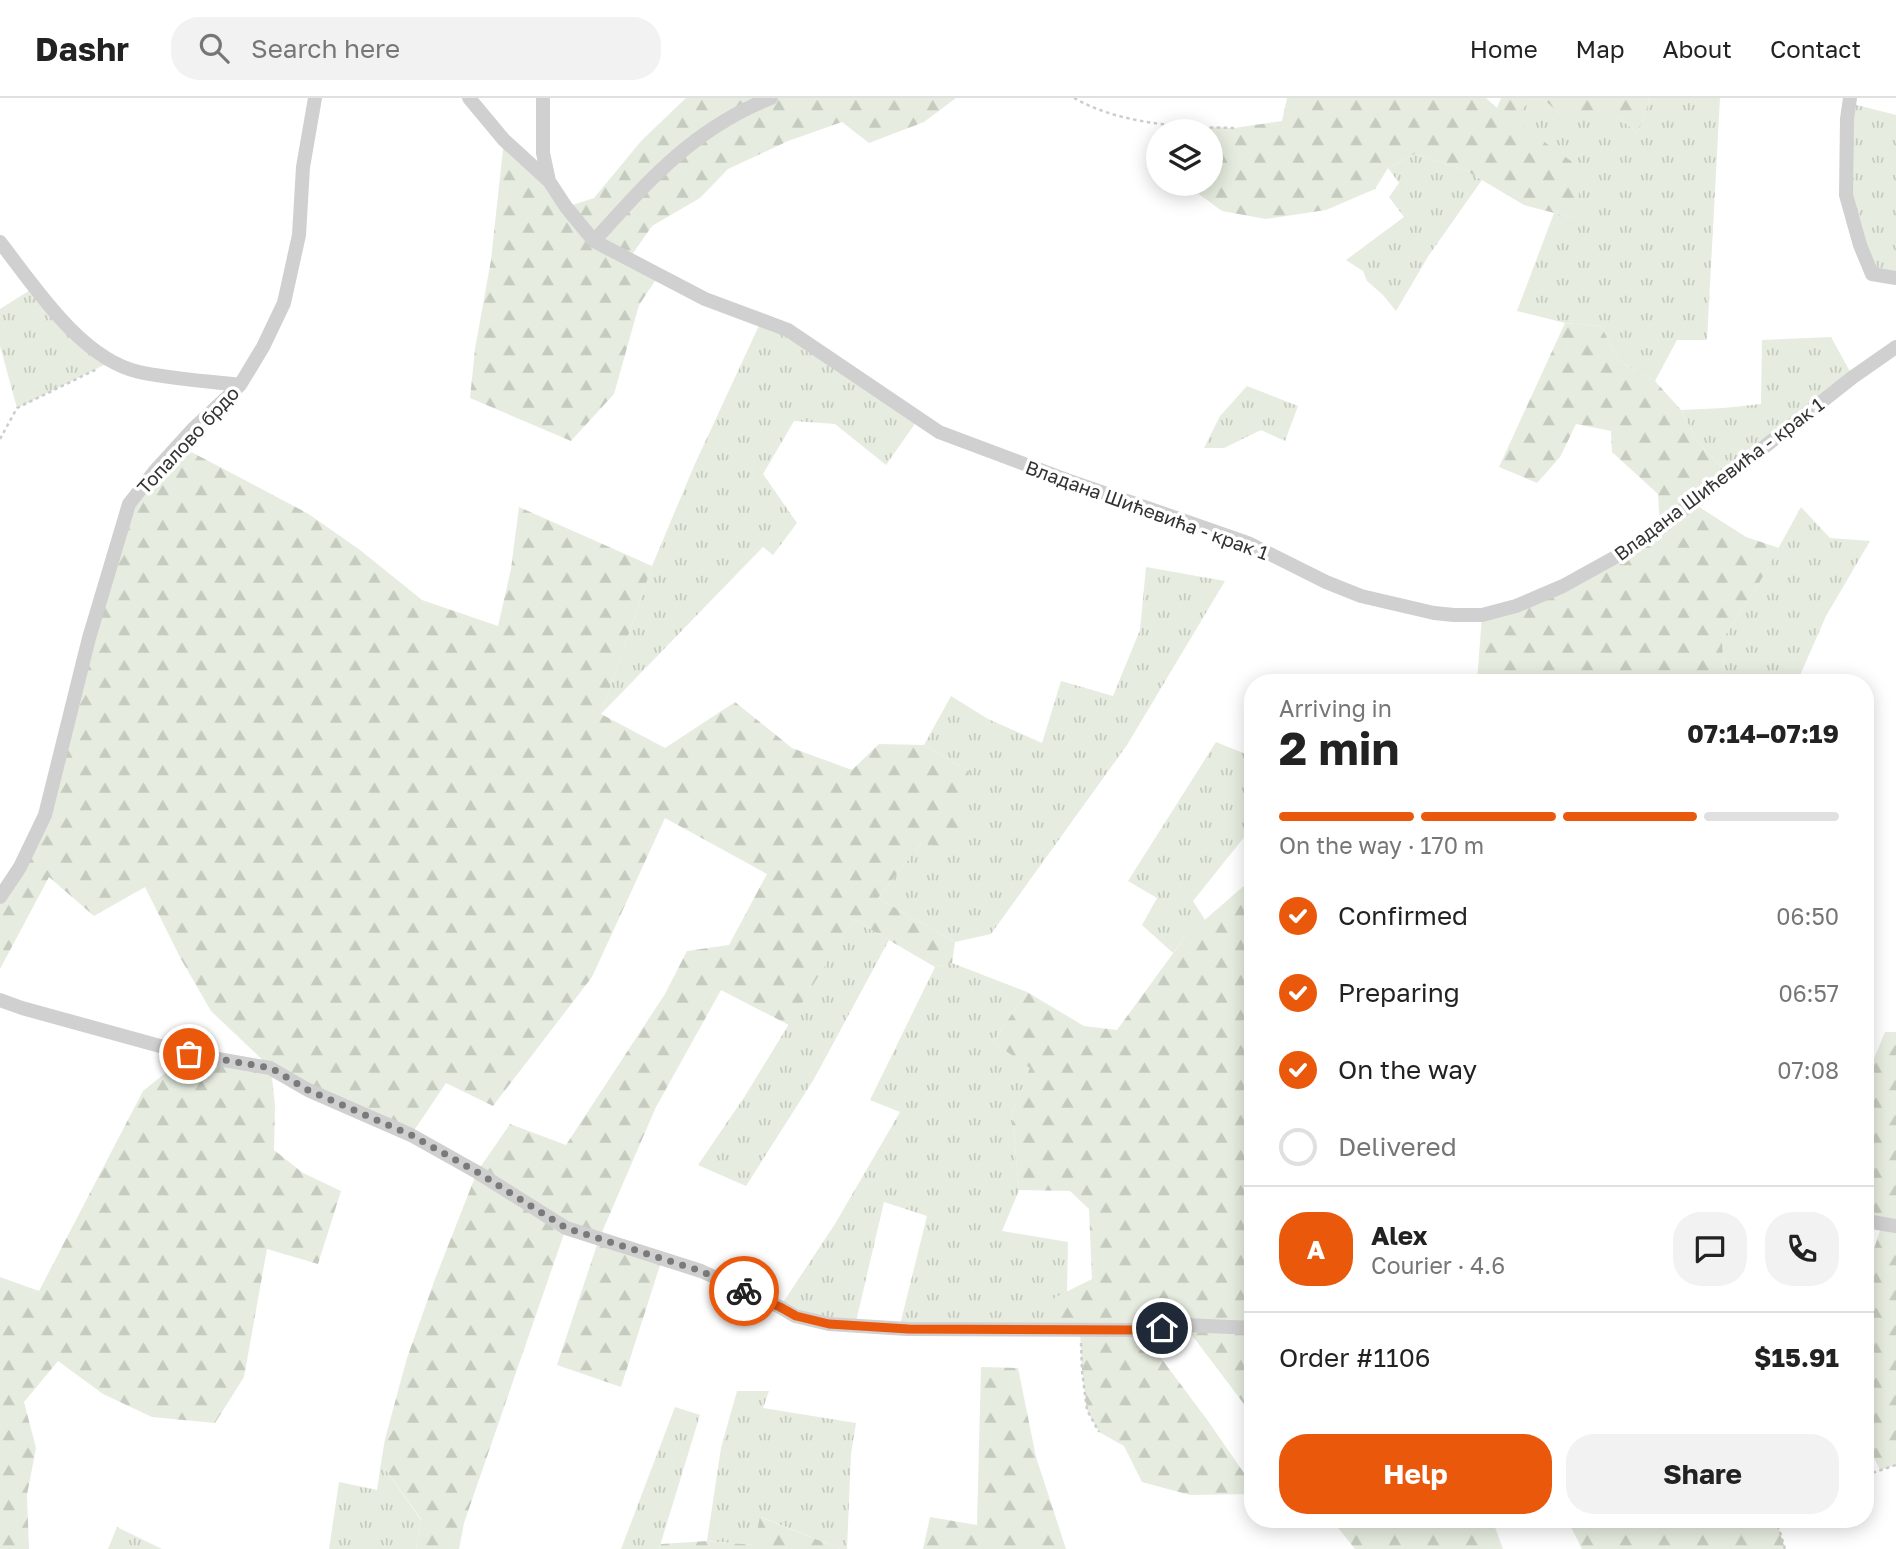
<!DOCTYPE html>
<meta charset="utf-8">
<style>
:root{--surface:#fff;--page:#f2f2f2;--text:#222;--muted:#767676;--line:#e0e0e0;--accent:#ea580c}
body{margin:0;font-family:"Golos Text",sans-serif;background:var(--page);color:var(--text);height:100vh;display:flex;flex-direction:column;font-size:26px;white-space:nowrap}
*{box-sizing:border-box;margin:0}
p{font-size:23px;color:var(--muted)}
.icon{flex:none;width:38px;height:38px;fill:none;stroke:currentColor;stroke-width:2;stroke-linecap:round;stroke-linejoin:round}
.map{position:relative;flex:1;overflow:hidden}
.details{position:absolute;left:1244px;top:576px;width:630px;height:854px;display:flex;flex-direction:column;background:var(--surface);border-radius:28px;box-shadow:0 4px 18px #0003}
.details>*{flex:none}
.controls{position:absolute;left:1146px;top:21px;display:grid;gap:14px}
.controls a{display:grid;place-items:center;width:77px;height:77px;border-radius:50%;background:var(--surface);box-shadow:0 4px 18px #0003;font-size:35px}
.pin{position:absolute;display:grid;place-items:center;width:60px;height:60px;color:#fff;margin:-30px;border:4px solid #fff;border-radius:50%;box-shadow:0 2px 7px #0007}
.courier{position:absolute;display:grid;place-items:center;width:70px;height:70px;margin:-35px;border:5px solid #ea580c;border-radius:50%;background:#fff;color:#222;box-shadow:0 2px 9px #0007}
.headline em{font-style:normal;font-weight:700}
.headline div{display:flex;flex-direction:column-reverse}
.headline{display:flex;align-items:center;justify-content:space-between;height:119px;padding:0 35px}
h1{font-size:46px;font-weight:700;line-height:52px}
.bar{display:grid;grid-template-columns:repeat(4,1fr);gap:10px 7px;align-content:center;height:84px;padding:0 35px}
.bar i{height:9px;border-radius:5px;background:var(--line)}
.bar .on{background:var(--accent)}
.bar p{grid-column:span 4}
.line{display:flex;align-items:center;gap:18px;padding:0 35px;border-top:2px solid var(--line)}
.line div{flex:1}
.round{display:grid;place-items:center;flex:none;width:74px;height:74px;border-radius:28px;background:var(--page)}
ol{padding:0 35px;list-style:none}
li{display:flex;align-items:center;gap:21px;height:77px}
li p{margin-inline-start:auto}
li .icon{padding:7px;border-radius:50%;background:var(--accent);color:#fff;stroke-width:4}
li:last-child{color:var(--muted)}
li i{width:38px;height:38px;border:4px solid var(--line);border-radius:50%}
.action{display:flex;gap:14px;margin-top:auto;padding:14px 35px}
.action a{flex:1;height:80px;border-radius:28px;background:var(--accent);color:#fff;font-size:28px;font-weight:700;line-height:80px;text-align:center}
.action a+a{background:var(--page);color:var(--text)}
header{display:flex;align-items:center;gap:42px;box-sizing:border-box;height:98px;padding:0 35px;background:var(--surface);border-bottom:2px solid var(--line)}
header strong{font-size:33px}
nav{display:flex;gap:38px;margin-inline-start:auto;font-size:24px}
.search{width:490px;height:63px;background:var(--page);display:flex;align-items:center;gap:18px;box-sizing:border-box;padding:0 24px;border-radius:28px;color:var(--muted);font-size:26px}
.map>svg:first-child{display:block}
.grass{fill:url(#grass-tufts)}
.forest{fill:url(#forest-firs)}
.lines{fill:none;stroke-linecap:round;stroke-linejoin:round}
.path{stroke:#cdcdcd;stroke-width:2.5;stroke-dasharray:3.5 3.5;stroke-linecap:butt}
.street{stroke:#d0d0d0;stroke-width:14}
.done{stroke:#7a7a7a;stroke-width:7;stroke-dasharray:0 12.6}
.route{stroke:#ea580c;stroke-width:9}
.labels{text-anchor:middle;stroke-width:7;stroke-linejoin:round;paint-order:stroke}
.street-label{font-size:19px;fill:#333;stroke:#fff}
</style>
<header>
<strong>Dashr</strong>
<div class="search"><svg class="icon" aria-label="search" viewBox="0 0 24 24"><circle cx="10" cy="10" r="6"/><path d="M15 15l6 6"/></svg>Search here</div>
<nav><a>Home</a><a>Map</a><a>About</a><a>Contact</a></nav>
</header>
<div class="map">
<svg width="1896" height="1451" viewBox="0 0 1896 1451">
<defs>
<pattern id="grass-tufts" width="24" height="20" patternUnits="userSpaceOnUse" patternTransform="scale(1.75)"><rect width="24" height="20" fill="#e6ecdf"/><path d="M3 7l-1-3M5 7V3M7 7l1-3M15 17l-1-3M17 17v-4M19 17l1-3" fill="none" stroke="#c6cbc0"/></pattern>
<pattern id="forest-firs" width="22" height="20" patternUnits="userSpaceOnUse" patternTransform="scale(1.75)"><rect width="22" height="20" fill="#e6ecdf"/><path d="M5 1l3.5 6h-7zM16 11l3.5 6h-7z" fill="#c6cbc0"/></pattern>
</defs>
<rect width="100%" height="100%" fill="#fff"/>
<path class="grass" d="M1533,0H1542L1560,16H1614L1638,35L1650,0H1720L1707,242H1677L1655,283L1620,264L1601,228L1565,225L1517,213L1554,115L1573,120L1511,21Z
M1849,5L1896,17V180L1872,176L1846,97Z
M1415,56L1465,72L1482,82L1429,157L1396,213L1383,197L1367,183L1363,173L1346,162L1404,119L1389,99L1399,85L1388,70Z
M35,189L112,263L17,310L0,248V211Z
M762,221L919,320L886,367L835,326L794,323L763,376L797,425L773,457L763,449L601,616L652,468L694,368Z
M1831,239L1853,279L1729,377L1698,345L1681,312L1724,310L1761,306L1762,242Z
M1247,288L1298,308L1285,343L1261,332L1224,350H1204L1220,318Z
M1801,409L1830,440L1870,443L1826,518L1797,584H1716L1724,575L1722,542L1758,487Z
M1146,469L1225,483L1127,647L991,836L955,844L878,800L922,744L969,673L924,647L951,598L988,621L1042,645L1061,583L1113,598L1140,532Z
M1216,644L1253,659V728L1193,803L1205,822L1185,839L1173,855L1142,827L1157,800L1128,783Z
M853,821L889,842L814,981L746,1088L698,1067L745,998Z
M952,865L1027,894L993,944L1031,970L1012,1015L1019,1092L1002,1133L1068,1144L1067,1194L1055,1201L1053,1232L899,1231L927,1118L884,1104L855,1228L780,1209L835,1126L900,1014L870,1002L935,869Z
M737,1293H769L763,1310L856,1325L851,1356L847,1451H841L761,1419L754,1447L707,1443L721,1350Z
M675,1309L700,1317L659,1451H621Z
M381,1365L421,1422L416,1451H329L339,1384L377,1392Z
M117,1429L162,1451H108Z"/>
<path class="forest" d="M686,0H956L924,24L869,45L842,24L788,43L728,71L700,100L652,128L629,161L659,177L639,207L614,296L571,343L470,300L475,251L491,162L504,42L566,109L594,100L642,42Z
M1287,0H1486L1497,10L1501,0H1533L1512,21L1571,63L1582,83L1573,120L1524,107L1465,72L1415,56L1388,70L1375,91L1326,112L1266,121L1222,113L1185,86H1211V33H1191L1192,29L1234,30L1282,23Z
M1542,0H1650L1638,35L1614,16H1560Z
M1565,225L1601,228L1620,264L1655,283L1681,312L1698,345L1729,377L1693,405L1746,439L1779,450L1758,487L1722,542L1724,575L1716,584H1477L1482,517L1516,508L1660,429L1658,396L1612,354L1611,333L1576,326L1560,359L1537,385L1499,369Z
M178,347L307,415L360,452L422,502L498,528L511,471L519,409L652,468L601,616L665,650L735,604L792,650L852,672L879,646L924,647L969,673L962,723L951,755L922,744L878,800L955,844L952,865L935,869L853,821L789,927L721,892L656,1009L599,1141L662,1161L621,1289L557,1267L599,1141L566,1130L464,1425L459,1451H416L421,1421L381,1365L385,1341L407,1260L435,1181L477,1074L510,1026L566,1047L665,896L687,853L729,847L767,776L665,720L592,879L493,1008L446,985L411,1037L271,971L275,1008L274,1052L303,1075L341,1093L318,1166L267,1151L244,1279L215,1325L152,1319L103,1296L58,1263L24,1304L36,1350L27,1397L29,1451H0V1179L39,1193L143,993L189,956L270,969L211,913L181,861L145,789L94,818L49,779L0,871V799L45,717L129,406Z
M1253,780V1318L1185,1228L1140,1232L1208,1323L1253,1388V1396L1190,1397L1142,1384L1124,1348L1099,1334L1087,1312L1082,1273L1080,1232H1053L1054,1200L1092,1181L1089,1111L1070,1093L1019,1092L1012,1015L1030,970L993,944L1027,894L1084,928L1117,932L1185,839Z
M1885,934H1896V1367L1880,1372L1866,1343V1176L1882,1126L1866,1123V980Z
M981,1269L1018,1270L1036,1359L1066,1451H923L930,1419L977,1427Z
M760,1419L841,1451H659L661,1446L707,1443L754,1447Z
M1331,1421H1492L1503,1451H1355Z
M1567,1421H1779L1777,1424L1785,1451H1582Z"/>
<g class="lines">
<path class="path" d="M1074,0C1122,27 1181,29 1234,30
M0,341L17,310L97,271
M1081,1245L1082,1273L1087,1312L1099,1334
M1866,1377L1896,1367
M1779,1421L1777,1424L1785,1451"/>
<path class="street" d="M469,0L504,42L549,83L566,109L594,143L705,201L788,232L939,334L1067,382L1248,445L1326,484L1361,498L1434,515L1454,517H1482L1516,508L1563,488L1619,457L1693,405L1853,279L1896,249
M543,0V55L549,83
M1850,0L1847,21L1846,97L1860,147L1872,176L1896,180
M594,143C648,83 694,30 771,0
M0,144C35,189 81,261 139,274C172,281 207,283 240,287
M0,799L20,769L45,717L89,540L129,406L154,374L194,330L240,287L263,249L284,205L299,137L303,69L315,0
M0,902L22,910L189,956L270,970L308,992L411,1037L477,1074L566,1130L701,1173L780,1209L795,1218L829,1226L907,1231L1140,1232L1185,1227L1253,1230
M1866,1123L1896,1128"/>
</g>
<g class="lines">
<path class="done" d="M189,956L271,970L308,992L411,1037L477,1074L566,1130L701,1173L744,1193"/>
<path class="route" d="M744,1193L780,1209L796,1218L829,1226L908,1231L1140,1232L1162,1230"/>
</g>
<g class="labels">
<g class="street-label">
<text transform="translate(188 342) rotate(-47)" y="7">Топалово брдо</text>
<text transform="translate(1719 381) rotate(-37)" y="7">Владана Шићевића - крак 1</text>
<text transform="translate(1147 412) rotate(20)" y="7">Владана Шићевића - крак 1</text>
</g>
</g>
</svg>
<div class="controls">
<a><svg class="icon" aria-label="layers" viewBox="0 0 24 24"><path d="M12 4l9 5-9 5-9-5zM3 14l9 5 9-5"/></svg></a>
</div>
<div class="pin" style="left:189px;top:956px;background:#ea580c"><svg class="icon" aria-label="bag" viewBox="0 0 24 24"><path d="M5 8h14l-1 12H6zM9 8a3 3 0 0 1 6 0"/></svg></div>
<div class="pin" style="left:1162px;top:1230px;background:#1f2937"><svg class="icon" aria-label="home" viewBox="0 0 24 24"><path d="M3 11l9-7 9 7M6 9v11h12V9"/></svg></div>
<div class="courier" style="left:744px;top:1193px"><svg class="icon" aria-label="bike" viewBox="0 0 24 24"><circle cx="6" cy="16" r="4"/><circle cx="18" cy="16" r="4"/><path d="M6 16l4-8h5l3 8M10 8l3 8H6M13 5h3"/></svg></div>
<section class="details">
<div class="headline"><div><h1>2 min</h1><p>Arriving in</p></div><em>07:14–07:19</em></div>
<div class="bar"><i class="on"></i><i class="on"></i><i class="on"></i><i></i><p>On the way · 170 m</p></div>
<ol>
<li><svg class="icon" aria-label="check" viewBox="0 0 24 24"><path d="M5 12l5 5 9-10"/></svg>Confirmed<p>06:50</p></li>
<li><svg class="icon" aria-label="check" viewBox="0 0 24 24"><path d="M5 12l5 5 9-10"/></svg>Preparing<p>06:57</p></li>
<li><svg class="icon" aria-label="check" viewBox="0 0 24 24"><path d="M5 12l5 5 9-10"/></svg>On the way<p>07:08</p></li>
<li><i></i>Delivered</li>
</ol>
<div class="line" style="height:126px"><b class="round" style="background:var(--accent);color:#fff">A</b><div><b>Alex</b><p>Courier · 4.6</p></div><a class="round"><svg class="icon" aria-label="chat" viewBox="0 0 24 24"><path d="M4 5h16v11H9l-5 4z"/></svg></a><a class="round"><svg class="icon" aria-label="phone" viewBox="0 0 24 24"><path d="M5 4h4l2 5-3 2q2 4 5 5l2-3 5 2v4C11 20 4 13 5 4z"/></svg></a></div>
<div class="line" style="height:91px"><div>Order #1106</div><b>$15.91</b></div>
<div class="action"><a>Help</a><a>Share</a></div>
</section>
</div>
